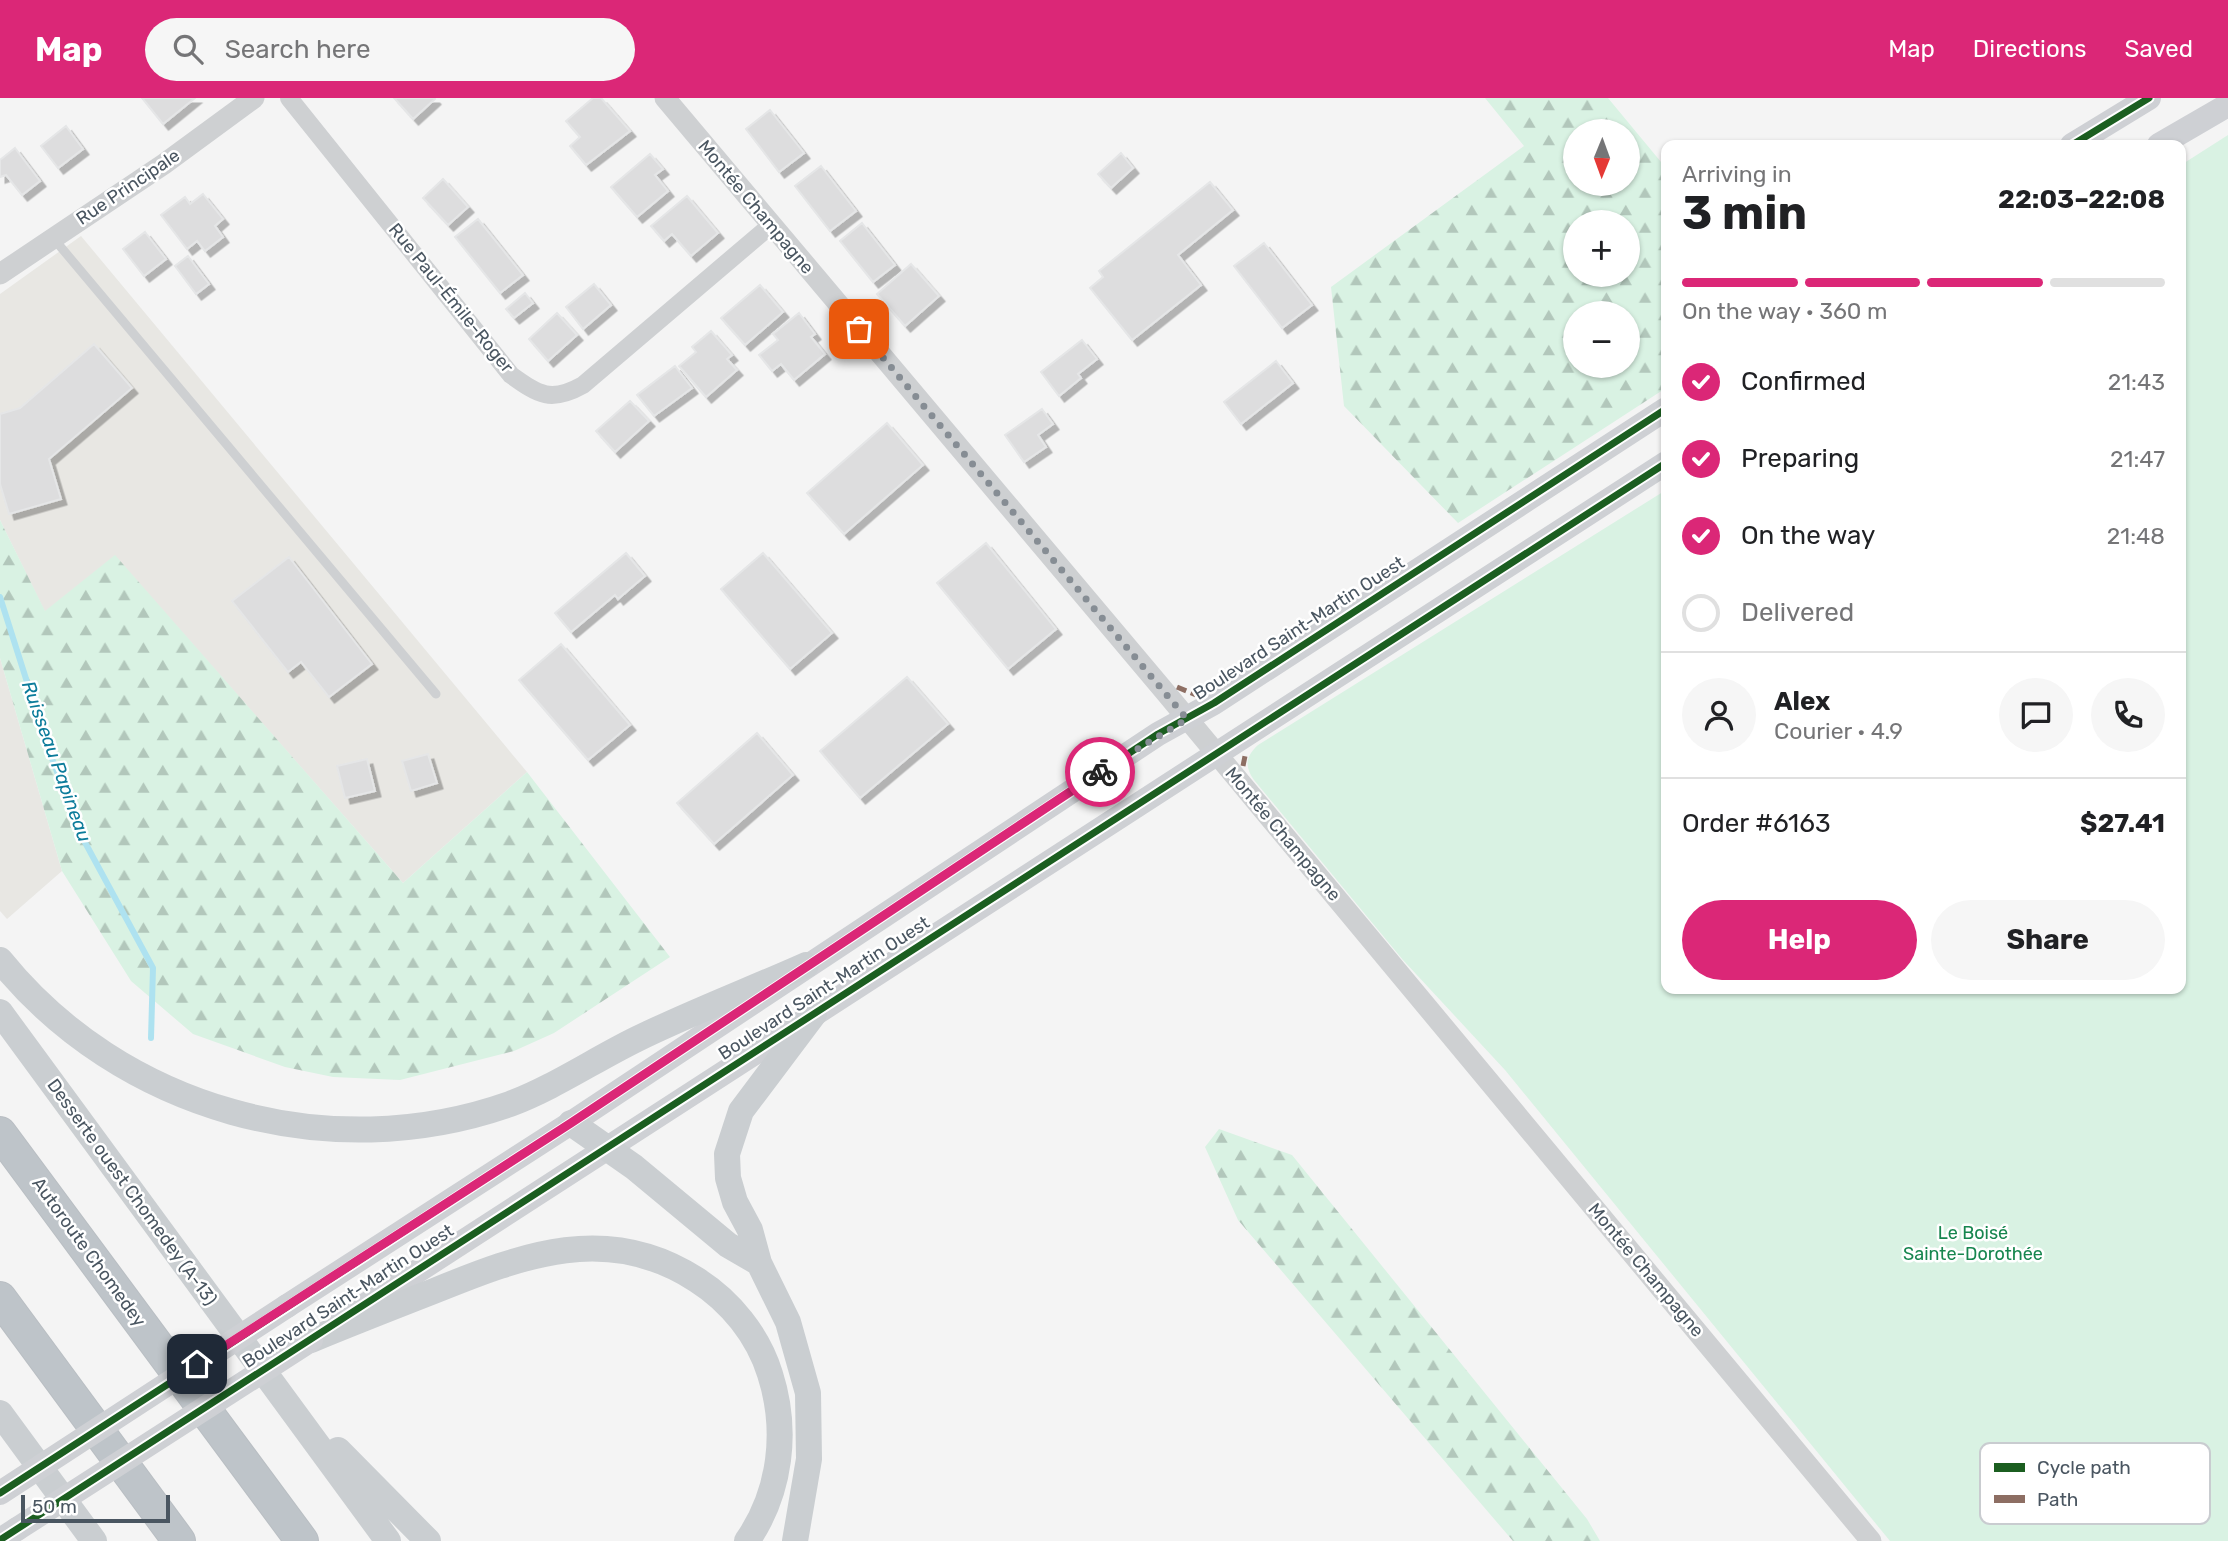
<!DOCTYPE html>
<meta charset="utf-8">
<style>
:root{--surface:#fff;--page:#f6f6f6;--text:#202124;--muted:#757577;--line:#e0e0e0;--accent:#db2777}
body{margin:0;font-family:Rubik,sans-serif;background:var(--page);color:var(--text);height:100vh;display:flex;flex-direction:column;font-size:26px;white-space:nowrap}
*{box-sizing:border-box;margin:0}
p{font-size:23px;color:var(--muted)}
.icon{flex:none;width:38px;height:38px;fill:none;stroke:currentColor;stroke-width:2;stroke-linecap:round;stroke-linejoin:round}
.map{position:relative;flex:1;overflow:hidden}
.sheet{position:absolute;left:1661px;top:42px;width:525px;height:854px;display:flex;flex-direction:column;background:var(--surface);border-radius:14px;box-shadow:0 2px 5px #0004}
.sheet>*{flex:none}
.needle{width:46px;rotate:181deg}
.buttons{position:absolute;left:1563px;top:21px;display:grid;gap:14px}
.buttons a{display:grid;place-items:center;width:77px;height:77px;border-radius:50%;background:var(--surface);box-shadow:0 2px 5px #0004;font-size:35px}
.scale{position:absolute;left:21px;bottom:18px;width:149px;box-sizing:border-box;padding-left:7px;border:4px solid #4a5661;border-top:0;font-size:19px;line-height:24px;white-space:nowrap;color:#4a5661;-webkit-text-stroke:5px #fff;paint-order:stroke}
.pin{position:absolute;display:grid;place-items:center;width:60px;height:60px;color:#fff;margin:-30px;border-radius:14px;box-shadow:0 4px 10px #0006}
.courier{position:absolute;display:grid;place-items:center;width:70px;height:70px;margin:-35px;border:5px solid #db2777;border-radius:50%;background:#fff;color:#222;box-shadow:0 2px 9px #0007}
.head em{font-style:normal;font-weight:700}
.head div{display:flex;flex-direction:column-reverse}
.head{display:flex;align-items:center;justify-content:space-between;height:119px;padding:0 21px}
h1{font-size:46px;font-weight:700;line-height:52px}
.bar{display:grid;grid-template-columns:repeat(4,1fr);gap:10px 7px;align-content:center;height:84px;padding:0 21px}
.bar i{height:9px;border-radius:5px;background:var(--line)}
.bar .selected{background:var(--accent)}
.bar p{grid-column:span 4}
.line{display:flex;align-items:center;gap:18px;padding:0 21px;border-top:2px solid var(--line)}
.line div{flex:1}
.round{display:grid;place-items:center;flex:none;width:74px;height:74px;border-radius:37px;background:var(--page)}
ol{padding:0 21px;list-style:none}
li{display:flex;align-items:center;gap:21px;height:77px}
li p{margin-inline-start:auto}
li .icon{padding:7px;border-radius:50%;background:var(--accent);color:#fff;stroke-width:4}
li:last-child{color:var(--muted)}
li i{width:38px;height:38px;border:4px solid var(--line);border-radius:50%}
.primary-button{display:flex;gap:14px;margin-top:auto;padding:14px 21px}
.primary-button a{flex:1;height:80px;border-radius:42px;background:var(--accent);color:#fff;font-size:28px;font-weight:700;line-height:80px;text-align:center}
.primary-button a+a{background:var(--page);color:var(--text)}
header{display:flex;align-items:center;gap:42px;box-sizing:border-box;height:98px;padding:0 35px;background:var(--accent);color:#fff}
header strong{font-size:33px}
nav{display:flex;gap:38px;margin-inline-start:auto;font-size:24px}
.search{width:490px;height:63px;background:var(--page);display:flex;align-items:center;gap:18px;box-sizing:border-box;padding:0 24px;border-radius:38px;color:var(--muted);font-size:26px}
.map>svg:first-child{display:block}
.commercial{fill:#e8e7e3}
.forest{fill:url(#forest-firs);fill-rule:evenodd}
.green{fill:#d9f2e3}
.lines{fill:none;stroke-linecap:round;stroke-linejoin:round}
.stream{stroke:#aee2f0;stroke-width:6}
.building{fill:#ddddde;stroke:#e5e6e7;stroke-width:2;filter:url(#shadow)}
.motorway-casing{stroke:#b9bec3;stroke-width:34}
.service{stroke:#ced0d2;stroke-width:9}
.minor{stroke:#ced0d2;stroke-width:18}
.tertiary{stroke:#ced0d2;stroke-width:21}
.secondary{stroke:#ced0d4;stroke-width:24}
.primary{stroke:#caced1;stroke-width:26}
.motorway{stroke:#bec4c9;stroke-width:32}
.secondary-bridge{stroke:#ced0d4;stroke-width:24}
.quiet{stroke:#8d6e63;stroke-width:5;stroke-dasharray:10 5;stroke-linecap:butt}
.cycleway-casing{stroke:#fff;stroke-width:11}
.cycleway{stroke:#1b5e20;stroke-width:7}
.done{stroke:#868d94;stroke-width:7;stroke-dasharray:0 12.6}
.route{stroke:#db2777;stroke-width:9}
.labels{text-anchor:middle;stroke-width:5;stroke-linejoin:round;paint-order:stroke}
.street-label{font-size:18px;fill:#4a5661;stroke:#fff}
.park-label{font-size:18px;fill:#17864f;stroke:#fff}
.water-label{font-size:19px;font-style:italic;fill:#0c7c9b;stroke:#fff}
.key{fill:#fff;stroke:#c9ccd0;stroke-width:2}
.key-label{font-size:19px;fill:#4a5661}
</style>
<header>
<strong>Map</strong>
<div class="search"><svg class="icon" aria-label="search" viewBox="0 0 24 24"><circle cx="10" cy="10" r="6"/><path d="M15 15l6 6"/></svg>Search here</div>
<nav><a>Map</a><a>Directions</a><a>Saved</a></nav>
</header>
<div class="map">
<svg width="2228" height="1443" viewBox="0 0 2228 1443">
<defs>
<pattern id="forest-firs" width="22" height="20" patternUnits="userSpaceOnUse" patternTransform="scale(1.75)"><rect width="22" height="20" fill="#d9f2e3"/><path d="M5 1l3.5 6h-7zM16 11l3.5 6h-7z" fill="#b2c7bb"/></pattern>
<filter id="shadow"><feDropShadow dx="5.5" dy="5.5" stdDeviation="0" flood-color="#0004"/></filter>
</defs>
<rect width="100%" height="100%" fill="#f4f4f4"/>
<path class="commercial" d="M81,138L527,674L403,785L115,458L45,514L0,422V196Z
M0,560L62,773L7,821L0,813Z"/>
<path class="forest" d="M1485,0H1608L1666,70V290L1458,425L1344,308L1331,189L1524,48ZM1628,33V86H1575V33ZM1628,124V177H1575V124ZM1575,215H1628V268H1575Z
M0,422L45,513L115,457L403,785L527,674L670,859L554,935L514,953L400,982L333,979L285,969L193,936L131,883L62,773L0,560Z
M1219,1031L1292,1057L1587,1421L1600,1443H1513L1238,1122L1205,1049Z"/>
<path class="green" d="M2228,37V1443H1890L1505,972L1403,862L1254,682C1244,668 1246,658 1258,647L1666,392V891H2180L2181,67Z"/>
<g class="lines">
<path class="stream" d="M0,499L48,650L81,737L153,870L151,940"/>
</g>
<path class="building" d="M142,0H195L163,26Z
M394,0H434L435,1L413,21Z
M593,0H601L630,33L586,67L570,48L580,39L566,23Z
M770,12L804,55L779,74L746,31Z
M66,28L83,51L58,70L41,48Z
M15,50L40,83L22,97L6,77L0,79V62Z
M1121,55L1133,70L1111,90L1098,76Z
M650,56L663,71L655,77L668,93L637,119L611,89Z
M821,68L856,113L830,133L795,88Z
M443,81L468,109L448,127L423,100Z
M1210,84L1233,112L1178,157L1201,187L1132,242L1090,190L1103,179L1099,173Z
M203,96L223,121L215,128L223,139L205,153L197,143L187,151L161,117L185,99L190,106Z
M687,98L718,135L691,158L672,136L664,143L651,128Z
M478,121L523,177L500,195L455,139Z
M862,125L895,167L873,184L840,143Z
M145,134L166,161L144,178L123,151Z
M1264,145L1312,207L1282,230L1234,168Z
M188,158L209,186L196,196L175,168Z
M911,166L939,198L905,228L877,196Z
M594,186L611,207L583,231L566,209Z
M760,187L783,214L745,247L721,220Z
M525,195L533,205L514,220L506,211Z
M557,215L577,237L548,263L529,241Z
M799,215L815,236L811,239L825,256L794,282L781,266L772,273L759,257L778,242L773,236Z
M711,233L732,257L727,261L737,272L706,299L679,268L696,254L692,249Z
M1082,242L1097,261L1078,276L1081,280L1059,298L1041,274Z
M94,246L132,290L49,361L61,401L9,416L0,386V316L20,310Z
M1276,263L1293,285L1241,326L1224,304Z
M675,268L692,290L654,318L637,297Z
M630,303L649,323L615,354L596,333Z
M1042,311L1053,326L1038,337L1046,349L1024,364L1005,337Z
M887,325L923,367L844,436L807,395Z
M986,445L1056,531L1008,571L937,485Z
M626,455L645,478L618,501L615,497L571,534L555,515Z
M763,455L832,535L790,571L721,491Z
M289,459L372,566L329,599L301,564L288,574L232,503Z
M561,546L630,627L588,662L519,582Z
M907,579L948,626L860,700L820,653Z
M757,635L793,677L714,746L677,705Z
M428,656L437,685L411,693L402,663Z
M367,661L375,693L345,700L337,668Z"/>
<g class="lines">
<g class="motorway-casing">
<path id="motorway" d="M0,1035L302,1443
M0,1200L179,1443"/>
</g>
<path class="service" d="M54,141L436,596"/>
<path class="minor" d="M289,0L511,277C539,297 551,305 583,287L771,127"/>
<path class="tertiary" d="M665,0L1166,595L1871,1443
M0,176L164,66L254,0"/>
<path class="secondary" d="M2072,47L2149,0
M2159,47L2228,7
M287,1208L571,1025L1158,636L1214,605L1666,311
M342,1222L1666,365
M0,1442L17,1431"/>
<path class="primary" d="M0,862C120,1011 329,1070 510,1006C555,989 594,962 637,941C692,914 750,892 806,867
M0,914L388,1443
M571,1025L634,1069L728,1147L759,1165
M311,1242C352,1225 393,1209 434,1193C523,1157 608,1124 697,1182C730,1203 758,1237 770,1276C788,1332 781,1394 747,1443
M0,1315L94,1443
M338,1352L428,1443
M795,1443L809,1361L808,1295L788,1224L759,1165L750,1132L735,1104L728,1080L727,1056L741,1013L814,916"/>
<use href="#motorway" class="motorway"/>
<path class="secondary-bridge" d="M0,1395L287,1208
M17,1431L311,1242"/>
<path class="quiet" d="M1177,589L1196,597
M1243,668L1245,658"/>
<g class="cycleway-casing">
<path id="cycleway" d="M2072,47L2149,0
M0,1395L571,1025L1158,636L1214,605L1666,311
M0,1442L1666,365"/>
</g>
<use href="#cycleway" class="cycleway"/>
</g>
<g class="lines">
<path class="done" d="M859,231L1187,621L1100,674"/>
<path class="route" d="M197,1266L571,1025L1100,674"/>
</g>
<g class="labels">
<g class="street-label">
<text transform="translate(128 89) rotate(-34)" y="6">Rue Principale</text>
<text transform="translate(756 109) rotate(50)" y="6">Montée Champagne</text>
<text transform="translate(451 200) rotate(51)" y="6">Rue Paul-Émile-Roger</text>
<text transform="translate(1299 530) rotate(-33)" y="6">Boulevard Saint-Martin Ouest</text>
<text transform="translate(1283 736) rotate(50)" y="6">Montée Champagne</text>
<text transform="translate(824 890) rotate(-33)" y="6">Boulevard Saint-Martin Ouest</text>
<text transform="translate(132 1094) rotate(54)" y="6">Desserte ouest Chomedey (A-13)</text>
<text transform="translate(89 1154) rotate(54)" y="6">Autoroute Chomedey</text>
<text transform="translate(1646 1172) rotate(50)" y="6">Montée Champagne</text>
<text transform="translate(348 1198) rotate(-33)" y="6">Boulevard Saint-Martin Ouest</text>
</g>
<g class="park-label">
<text x="1973" y="1141">Le Boisé<tspan x="1973" dy="21">Sainte-Dorothée</tspan></text>
</g>
<g class="water-label">
<text transform="translate(57 663) rotate(70)" y="7">Ruisseau Papineau</text>
</g>
</g>
<rect x="1980" y="1345" width="230" height="81" rx="10" class="key"/>
<rect x="1994" y="1365" width="31" height="9" fill="#1b5e20"/>
<rect x="1994" y="1397" width="31" height="8" fill="#8d6e63"/>
<g class="key-label">
<text x="2037" y="1376">Cycle path</text>
<text x="2037" y="1408">Path</text>
</g>
</svg>
<div class="buttons">
<a><svg class="needle" viewBox="-14 -14 28 28"><path d="M0-13l5 13h-10z" fill="#e53935"/><path d="M0 13l5-13h-10z" fill="#757577"/></svg></a>
<a>+</a>
<a>−</a>
</div>
<div class="scale">50 m</div>
<div class="pin" style="left:859px;top:231px;background:#ea580c"><svg class="icon" aria-label="bag" viewBox="0 0 24 24"><path d="M5 8h14l-1 12H6zM9 8a3 3 0 0 1 6 0"/></svg></div>
<div class="pin" style="left:197px;top:1266px;background:#1f2937"><svg class="icon" aria-label="home" viewBox="0 0 24 24"><path d="M3 11l9-7 9 7M6 9v11h12V9"/></svg></div>
<div class="courier" style="left:1100px;top:674px"><svg class="icon" aria-label="bike" viewBox="0 0 24 24"><circle cx="6" cy="16" r="4"/><circle cx="18" cy="16" r="4"/><path d="M6 16l4-8h5l3 8M10 8l3 8H6M13 5h3"/></svg></div>
<section class="sheet">
<div class="head"><div><h1>3 min</h1><p>Arriving in</p></div><em>22:03–22:08</em></div>
<div class="bar"><i class="selected"></i><i class="selected"></i><i class="selected"></i><i></i><p>On the way · 360 m</p></div>
<ol>
<li><svg class="icon" aria-label="check" viewBox="0 0 24 24"><path d="M5 12l5 5 9-10"/></svg>Confirmed<p>21:43</p></li>
<li><svg class="icon" aria-label="check" viewBox="0 0 24 24"><path d="M5 12l5 5 9-10"/></svg>Preparing<p>21:47</p></li>
<li><svg class="icon" aria-label="check" viewBox="0 0 24 24"><path d="M5 12l5 5 9-10"/></svg>On the way<p>21:48</p></li>
<li><i></i>Delivered</li>
</ol>
<div class="line" style="height:126px"><a class="round"><svg class="icon" aria-label="person" viewBox="0 0 24 24"><circle cx="12" cy="8" r="4"/><path d="M4 21q1-7 8-7t8 7"/></svg></a><div><b>Alex</b><p>Courier · 4.9</p></div><a class="round"><svg class="icon" aria-label="chat" viewBox="0 0 24 24"><path d="M4 5h16v11H9l-5 4z"/></svg></a><a class="round"><svg class="icon" aria-label="phone" viewBox="0 0 24 24"><path d="M5 4h4l2 5-3 2q2 4 5 5l2-3 5 2v4C11 20 4 13 5 4z"/></svg></a></div>
<div class="line" style="height:91px"><div>Order #6163</div><b>$27.41</b></div>
<div class="primary-button"><a>Help</a><a>Share</a></div>
</section>
</div>
